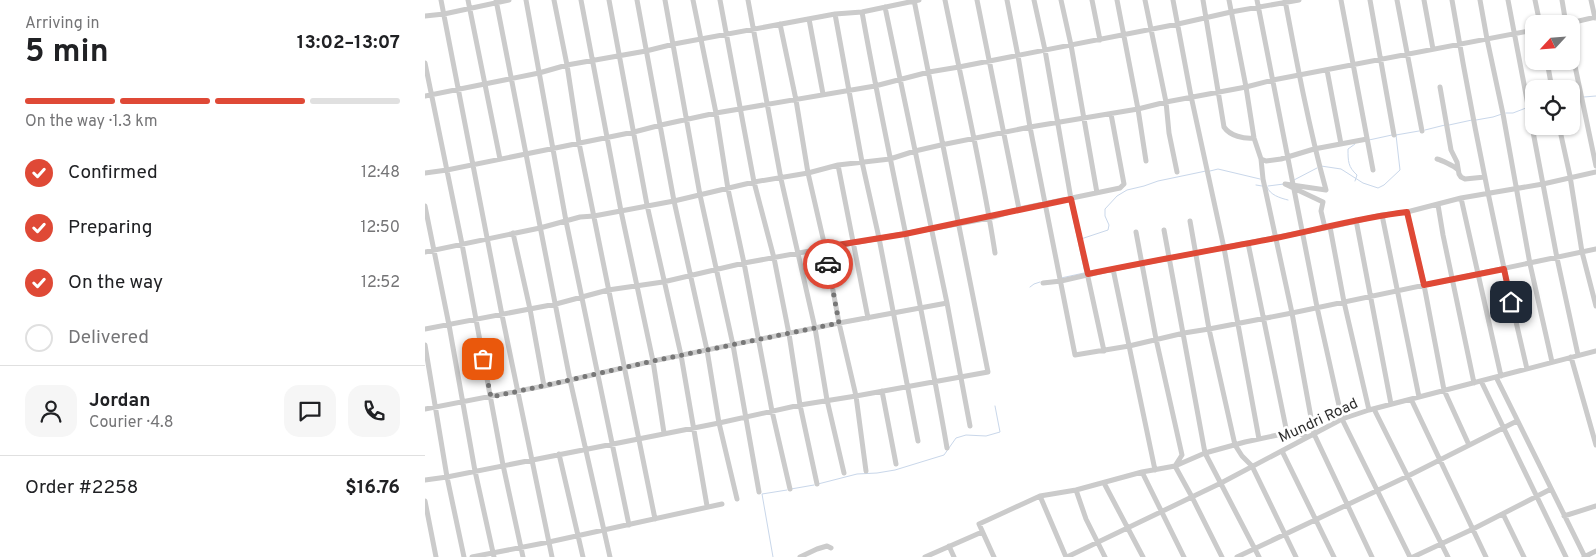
<!DOCTYPE html>
<meta charset="utf-8">
<style>
:root{--surface:#fff;--page:#f6f6f6;--text:#202124;--muted:#757577;--line:#e0e0e0;--accent:#df4936}
body{margin:0;font-family:Overpass,sans-serif;background:var(--page);color:var(--text);height:100vh;display:flex;flex-direction:column;font-size:19px;white-space:nowrap}
*{box-sizing:border-box;margin:0}
p{font-size:16px;color:var(--muted)}
.icon{flex:none;width:28px;height:28px;fill:none;stroke:currentColor;stroke-width:2;stroke-linecap:round;stroke-linejoin:round}
.map{position:relative;flex:1;overflow:hidden}
.side{display:flex;flex-direction:column;background:var(--surface);width:425px}
.side>*{flex:none}
.needle{width:32px;rotate:244deg}
.controls{position:absolute;left:1100px;top:15px;display:grid;gap:10px}
.controls a{display:grid;place-items:center;width:55px;height:55px;border-radius:10px;background:var(--surface);box-shadow:0 1px 4px #0004;font-size:25px}
.pin{position:absolute;display:grid;place-items:center;width:42px;height:42px;color:#fff;margin:-21px;border-radius:10px;box-shadow:0 2px 8px #0006}
.courier{position:absolute;display:grid;place-items:center;width:50px;height:50px;margin:-25px;border:4px solid #df4936;border-radius:50%;background:#fff;color:#222;box-shadow:0 1px 6px #0007}
.headline em{font-style:normal;font-weight:700}
.headline div{display:flex;flex-direction:column-reverse}
.headline{display:flex;align-items:center;justify-content:space-between;height:85px;padding:0 25px}
h1{font-size:32px;font-weight:700;line-height:38px}
.bar{display:grid;grid-template-columns:repeat(4,1fr);gap:8px 5px;align-content:center;height:60px;padding:0 25px}
.bar i{height:6px;border-radius:4px;background:var(--line)}
.bar .active{background:var(--accent)}
.bar p{grid-column:span 4}
.line{display:flex;align-items:center;gap:12px;padding:0 25px;border-top:1px solid var(--line)}
.line div{flex:1}
.round{display:grid;place-items:center;flex:none;width:52px;height:52px;border-radius:15px;background:var(--page)}
ol{padding:0 25px;list-style:none}
li{display:flex;align-items:center;gap:15px;height:55px}
li p{margin-inline-start:auto}
li .icon{padding:5px;border-radius:50%;background:var(--accent);color:#fff;stroke-width:4}
li:last-child{color:var(--muted)}
li i{width:28px;height:28px;border:2px solid var(--line);border-radius:50%}
main{display:flex;flex:1;min-height:0}
.map>svg:first-child{display:block}
.lines{fill:none;stroke-linecap:round;stroke-linejoin:round}
.stream{stroke:#c9d7ea;stroke-width:1}
.minor{stroke:#cbcbcb;stroke-width:5}
.done{stroke:#777;stroke-width:5;stroke-dasharray:0 9}
.route{stroke:#df4936;stroke-width:6}
.labels{text-anchor:middle;stroke-width:5;stroke-linejoin:round;paint-order:stroke}
.street-label{font-size:15px;fill:#2e2e2e;stroke:#fff}
</style>
<main>
<section class="side">
<div class="headline"><div><h1>5 min</h1><p>Arriving in</p></div><em>13:02–13:07</em></div>
<div class="bar"><i class="active"></i><i class="active"></i><i class="active"></i><i></i><p>On the way · 1.3 km</p></div>
<ol>
<li><svg class="icon" aria-label="check" viewBox="0 0 24 24"><path d="M5 12l5 5 9-10"/></svg>Confirmed<p>12:48</p></li>
<li><svg class="icon" aria-label="check" viewBox="0 0 24 24"><path d="M5 12l5 5 9-10"/></svg>Preparing<p>12:50</p></li>
<li><svg class="icon" aria-label="check" viewBox="0 0 24 24"><path d="M5 12l5 5 9-10"/></svg>On the way<p>12:52</p></li>
<li><i></i>Delivered</li>
</ol>
<div class="line" style="height:90px"><a class="round"><svg class="icon" aria-label="person" viewBox="0 0 24 24"><circle cx="12" cy="8" r="4"/><path d="M4 21q1-7 8-7t8 7"/></svg></a><div><b>Jordan</b><p>Courier · 4.8</p></div><a class="round"><svg class="icon" aria-label="chat" viewBox="0 0 24 24"><path d="M4 5h16v11H9l-5 4z"/></svg></a><a class="round"><svg class="icon" aria-label="phone" viewBox="0 0 24 24"><path d="M5 4h4l2 5-3 2q2 4 5 5l2-3 5 2v4C11 20 4 13 5 4z"/></svg></a></div>
<div class="line" style="height:65px"><div>Order #2258</div><b>$16.76</b></div>
</section>
<div class="map">
<svg width="1171" height="557" viewBox="0 0 1171 557">
<rect width="100%" height="100%" fill="#fff"/>
<g class="lines">
<path class="stream" d="M1159,97L1171,96
M1146,100L1156,98
M1081,113H1088L1101,108
M1051,120L1068,117L1077,114
M1024,125L1047,120
M1000,130L1020,125
M971,135L994,131
M944,140L967,135
M896,166L916,169L938,183L953,188L959,185L975,170L971,135
M785,171L793,169L835,179
M869,180L892,168
M930,181L932,175C923,167 923,161 923,149L930,144
M831,185L837,186
M843,186L859,184
M842,187C845,195 855,198 863,200
M656,239L683,230L684,225L680,216V209L692,196L702,190L719,186L733,181L781,171
M636,278L659,273
M605,287L609,284L615,282
M393,484L432,474L452,473L470,470L519,455L531,438L541,435L561,436L575,432L570,406
M366,489L389,485
M348,557L337,494L362,490"/>
<path class="minor" d="M16,0L77,315L127,557
M43,0L75,159
M71,0L145,380L185,557
M101,0L141,221L204,525
M129,0L142,65L154,143L230,519
M156,0L196,211L228,361L239,433
M184,0L222,205L256,355L282,506
M212,0L249,201L282,350L294,423L312,499
M240,0L275,195L308,345L334,492
M268,0L291,113L303,189L319,263L347,411L365,489
M295,0L329,182L349,258L364,334L375,405L392,484
M323,0L356,179L390,328L402,400L419,473
M520,0C537,84 557,168 570,253
M552,0L594,209
M582,0L593,56L605,127L650,355L704,346L759,333L784,329L867,313L1171,249
M609,0L620,50L646,199L679,351
M636,0L646,45L672,193
M667,0L675,40
M692,0L713,109L721,161
M720,0L741,102L744,133L752,172
M748,0L766,96L799,248L834,439
M778,0L799,127C805,136 819,139 829,138
M804,0L821,87L829,138L836,159L841,161L856,159L889,149L942,139
M832,0L892,307L917,419L985,557
M860,0C872,64 884,128 901,190L860,184L898,202L896,211L900,228
M916,0L948,170
M945,0L969,135
M972,0L997,131
M999,0L1008,49
M1027,0C1048,124 1073,247 1102,369
M1055,0L1062,39L1078,114L1105,264L1127,362
M1083,0L1132,258L1153,355
M1110,0L1115,24
M1137,0L1141,24
M1166,0L1170,18
M460,7L522,303L545,426
M437,12C463,158 497,302 522,448
M410,14L437,162L454,238L493,441
M0,16L19,14L84,0
M384,19L398,94
M355,24L371,100L383,173L400,247L414,323L431,396L441,471
M1141,24L1171,17
M1146,47L1171,166
M1122,61L1127,89
M0,63L37,244L78,465L98,557
M902,70L916,144
M1015,87L1026,150L1032,162L1034,174L1036,177L1040,179L1060,177
M0,96L114,73L142,65L221,51L249,44L410,14L437,12L494,0
M1134,126L1145,176L1157,252L1171,306
M836,159L838,179L867,313L889,434L947,557
M1012,159C1016,160 1029,166 1032,169
M413,165L443,318
M0,173L22,170L209,132L236,125L291,113L450,86L504,72L534,67L753,24L806,12L874,0
M1036,198L1076,376
M1013,205L1018,235L1049,383
M0,206L24,325L50,471L69,557
M982,212L999,285L1019,390L1044,445
M957,215L994,397
M931,220L966,404
M765,221L784,329L810,445L817,456L827,466L871,557
M905,227L919,302L944,410
M739,230L780,453L834,557
M711,232L731,339L757,455L750,466L767,497L797,557
M88,233L105,309L119,386
M823,243L862,433
M0,252L115,228L155,217L169,216L249,201L329,182L383,173L413,165L465,159L490,151L516,145L605,127L713,109L741,102L821,87L848,80L1109,30
M688,269L730,470
M618,283L636,281L688,269L905,227L957,215L982,212L1036,198L1118,184L1171,172
M0,329L131,304L183,290L238,282L319,263L565,218L594,209L695,188L699,184L686,114
M0,345L22,477L39,557
M1146,357L1171,445
M1071,377L1160,557
M1056,381L1141,557
M457,391L471,464
M986,399L1061,557
M0,409L119,386L228,361L414,323L522,303
M949,409L1023,557
M857,451L909,557
M134,454L158,557
M717,472L759,557
M0,480L22,477L294,423L375,405L431,396L563,372C538,248 513,124 489,0
M679,483L718,557
M651,490L661,519L680,557
M615,496L641,557
M0,501L11,557
M1078,514L1099,557
M1139,516L1171,506
M524,546L529,557
M47,557L124,542L297,504
M375,557L392,549L402,546L406,548
M500,557L557,532
M569,557L554,524L615,496L651,490L717,472L750,466L780,453L820,442L862,433H871L883,437
M642,557L796,483L917,419L944,410L1171,351
M812,557L983,476L1092,421
M988,557L1048,529L1126,489
M1159,557L1171,551"/>
</g>
<g class="lines">
<path class="done" d="M58,359L66,397L145,380L228,361L414,323L403,264"/>
<path class="route" d="M403,264L400,247L480,234L646,199L663,274C725,261 788,250 851,238C895,229 938,217 982,212L999,285L1079,269L1086,302"/>
</g>
<g class="labels">
<g class="street-label">
<text transform="translate(893 420) rotate(-25)" y="5">Mundri Road</text>
</g>
</g>
</svg>
<div class="controls">
<a><svg class="needle" viewBox="-14 -14 28 28"><path d="M0-13l5 13h-10z" fill="#e53935"/><path d="M0 13l5-13h-10z" fill="#757577"/></svg></a>
<a><svg class="icon" aria-label="locate" viewBox="0 0 24 24"><circle cx="12" cy="12" r="6"/><path d="M12 2v4M12 18v4M2 12h4M18 12h4"/></svg></a>
</div>
<div class="pin" style="left:58px;top:359px;background:#ea580c"><svg class="icon" aria-label="bag" viewBox="0 0 24 24"><path d="M5 8h14l-1 12H6zM9 8a3 3 0 0 1 6 0"/></svg></div>
<div class="pin" style="left:1086px;top:302px;background:#1f2937"><svg class="icon" aria-label="home" viewBox="0 0 24 24"><path d="M3 11l9-7 9 7M6 9v11h12V9"/></svg></div>
<div class="courier" style="left:403px;top:264px"><svg class="icon" aria-label="car" viewBox="0 0 24 24"><path d="M5 17H2v-5l4-1 3-4h7l3 4 3 1v5h-3M9 17h6M6 11h13"/><circle cx="7" cy="17" r="2"/><circle cx="17" cy="17" r="2"/></svg></div>
</div>
</main>
